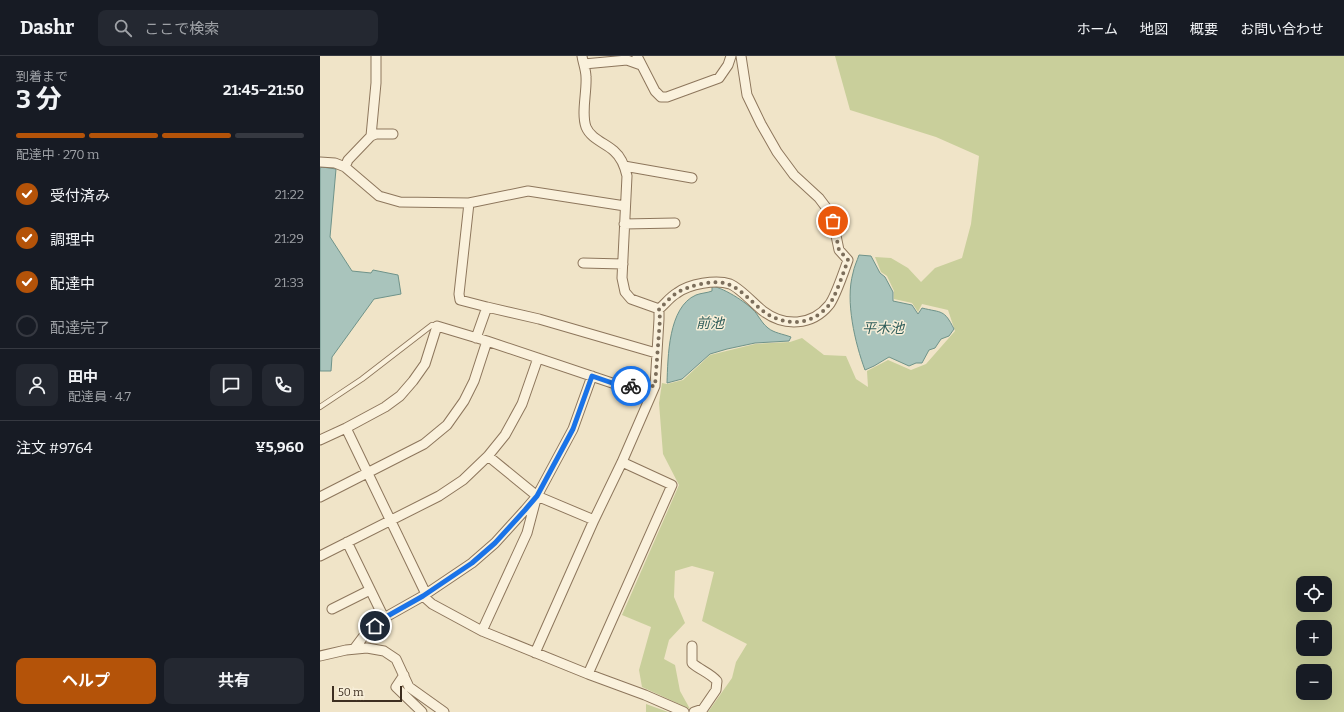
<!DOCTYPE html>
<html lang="ja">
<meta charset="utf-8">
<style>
:root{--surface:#171b24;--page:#242831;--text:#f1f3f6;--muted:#9ea1a6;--line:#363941;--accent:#b45309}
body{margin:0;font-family:Bitter,"Noto Sans JP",serif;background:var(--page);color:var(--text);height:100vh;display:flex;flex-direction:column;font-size:15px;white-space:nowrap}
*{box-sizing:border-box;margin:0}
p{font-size:13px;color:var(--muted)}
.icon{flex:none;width:22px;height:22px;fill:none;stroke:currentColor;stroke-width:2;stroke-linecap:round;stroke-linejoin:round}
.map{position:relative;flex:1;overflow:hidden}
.side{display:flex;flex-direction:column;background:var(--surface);width:320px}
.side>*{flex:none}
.controls{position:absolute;left:976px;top:520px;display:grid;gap:8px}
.controls a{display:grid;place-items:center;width:36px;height:36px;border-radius:8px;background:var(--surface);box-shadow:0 4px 16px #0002;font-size:20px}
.scale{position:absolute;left:12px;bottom:10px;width:70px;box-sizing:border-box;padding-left:4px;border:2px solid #3d2e20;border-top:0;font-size:11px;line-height:14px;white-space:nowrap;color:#3d2e20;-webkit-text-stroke:3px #f7eed8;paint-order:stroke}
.pin{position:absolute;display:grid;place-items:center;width:34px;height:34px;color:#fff;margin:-17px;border:2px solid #fff;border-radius:50%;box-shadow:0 1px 4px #0007}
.courier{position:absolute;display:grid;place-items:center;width:40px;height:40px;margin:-20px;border:3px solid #1a73e8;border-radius:50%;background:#fff;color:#222;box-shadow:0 1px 5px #0007}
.head em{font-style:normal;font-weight:700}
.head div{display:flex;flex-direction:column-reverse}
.head{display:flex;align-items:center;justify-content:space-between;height:68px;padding:0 16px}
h1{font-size:26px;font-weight:700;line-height:30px}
.bar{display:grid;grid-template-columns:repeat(4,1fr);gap:6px 4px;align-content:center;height:48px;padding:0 16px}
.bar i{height:5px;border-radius:3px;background:var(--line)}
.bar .selected{background:var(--accent)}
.bar p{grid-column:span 4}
.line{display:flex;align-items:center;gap:10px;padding:0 16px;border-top:1px solid var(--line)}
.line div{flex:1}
.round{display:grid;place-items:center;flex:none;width:42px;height:42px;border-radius:8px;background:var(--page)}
ol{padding:0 16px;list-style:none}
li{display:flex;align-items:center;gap:12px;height:44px}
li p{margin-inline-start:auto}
li .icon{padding:4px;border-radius:50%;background:var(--accent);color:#fff;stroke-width:4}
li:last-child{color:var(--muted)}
li i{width:22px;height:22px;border:2px solid var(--line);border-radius:50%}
.action{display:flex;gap:8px;margin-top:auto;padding:8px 16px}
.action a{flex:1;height:46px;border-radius:8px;background:var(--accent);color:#fff;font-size:16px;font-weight:700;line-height:46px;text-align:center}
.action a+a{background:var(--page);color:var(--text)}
header{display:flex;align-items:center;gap:24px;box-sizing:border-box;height:56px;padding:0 20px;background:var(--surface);border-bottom:1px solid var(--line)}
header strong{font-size:19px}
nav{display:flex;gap:22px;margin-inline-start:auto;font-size:14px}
.search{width:280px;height:36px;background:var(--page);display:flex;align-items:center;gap:10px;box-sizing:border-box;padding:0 14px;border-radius:8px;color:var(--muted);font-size:15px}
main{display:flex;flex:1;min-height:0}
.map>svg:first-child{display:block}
.green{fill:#c9cf9b;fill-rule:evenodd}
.water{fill:#a9c4bc;stroke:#6f938a}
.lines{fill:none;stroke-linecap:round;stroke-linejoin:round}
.lane-casing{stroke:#8d765c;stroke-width:6}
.street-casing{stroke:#8d765c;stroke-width:11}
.lane{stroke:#faf1dc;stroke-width:4.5}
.street{stroke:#faf1dc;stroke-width:9}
.done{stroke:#7c6e5b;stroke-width:4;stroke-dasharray:0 7.2}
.route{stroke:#1a73e8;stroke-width:5}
.labels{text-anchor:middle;stroke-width:3;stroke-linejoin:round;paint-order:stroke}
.water-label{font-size:14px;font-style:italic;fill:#2f5d5a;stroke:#f7eed8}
</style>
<header>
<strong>Dashr</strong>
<div class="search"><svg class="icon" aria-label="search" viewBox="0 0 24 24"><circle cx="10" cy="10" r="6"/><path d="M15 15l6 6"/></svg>ここで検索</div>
<nav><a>ホーム</a><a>地図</a><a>概要</a><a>お問い合わせ</a></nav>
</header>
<main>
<section class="side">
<div class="head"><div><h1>3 分</h1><p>到着まで</p></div><em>21:45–21:50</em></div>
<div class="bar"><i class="selected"></i><i class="selected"></i><i class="selected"></i><i></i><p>配達中 · 270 m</p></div>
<ol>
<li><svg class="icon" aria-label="check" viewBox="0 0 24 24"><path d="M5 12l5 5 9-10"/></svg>受付済み<p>21:22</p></li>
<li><svg class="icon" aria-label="check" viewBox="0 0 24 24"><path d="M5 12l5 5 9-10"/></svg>調理中<p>21:29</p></li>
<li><svg class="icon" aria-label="check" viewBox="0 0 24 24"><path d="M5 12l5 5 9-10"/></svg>配達中<p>21:33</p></li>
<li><i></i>配達完了</li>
</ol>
<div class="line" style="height:72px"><a class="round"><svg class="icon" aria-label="person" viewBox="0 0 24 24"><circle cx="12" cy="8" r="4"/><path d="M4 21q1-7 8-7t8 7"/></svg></a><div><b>田中</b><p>配達員 · 4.7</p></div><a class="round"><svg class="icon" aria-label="chat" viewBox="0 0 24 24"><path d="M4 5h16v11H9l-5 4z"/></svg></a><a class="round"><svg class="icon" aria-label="phone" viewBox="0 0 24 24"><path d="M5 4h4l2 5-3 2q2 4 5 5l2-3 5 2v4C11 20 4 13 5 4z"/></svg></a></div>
<div class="line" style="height:52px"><div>注文 #9764</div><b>¥5,960</b></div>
<div class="action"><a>ヘルプ</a><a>共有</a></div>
</section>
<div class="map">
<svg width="1024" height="656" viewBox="0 0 1024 656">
<rect width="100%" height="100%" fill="#f0e4c8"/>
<path class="green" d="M515,0H1024V656H388L412,622L416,606L427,588L382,565L394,516L372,510L355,515L354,541L365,567L349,584L344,603L355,609L360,635L370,653L322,631L319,614L331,571L302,559L359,429L343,398L339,347L342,327L347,328L363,324L390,299L435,288L470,286L482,282L504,299L526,300L536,323L548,331L547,315L568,304L591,314L606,308L635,275L628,254L602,248L598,256L592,247L574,243V235L567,220L561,216L555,201L571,202L588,212L601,226L615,212L642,202L651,168L659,100L616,81L530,54ZM983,527H1005V549H983ZM983,571H1005V593H983ZM983,615H1005V637H983Z
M326,648L348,656H326Z"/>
<path class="water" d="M2,111L16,113L10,181L32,215L51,217L53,214L78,219L81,238L54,243L12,301L11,315H0V112Z
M539,199L551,200L560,217L565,221L573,236V245L592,249L598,258L602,252C622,257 624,253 634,273L629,280L621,283L615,292L609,294L602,307H596L589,310L569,301L554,310L545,314C535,287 525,245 533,217C534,211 537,205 539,199Z
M392,230C404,232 432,249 438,260C441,264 443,268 448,272C454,277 463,278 471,281L469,285L435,287L407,293L390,298L362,323L347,327C348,301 348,251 376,239C381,237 387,237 392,235Z"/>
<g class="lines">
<g class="lane-casing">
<path id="lane" d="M0,351L42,323L112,269L117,270"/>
</g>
<g class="street-casing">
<path id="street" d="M317,0L335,35L341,41H347L399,22L408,9L411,0
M264,8L307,4L321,9
M51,80L56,78H73
M0,106L15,107L25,111L59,140L80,146L149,147L208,135L305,150
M304,110L372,122
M25,111L28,104L51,80L56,27V0
M149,147L139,238L140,244L167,251L156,282
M304,168L355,167
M263,207L303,208
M167,251L219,263L336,297
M339,253C345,248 350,241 357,237C369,228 396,223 410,228C420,232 434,248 443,255C464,271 492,270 509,249C515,242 524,215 528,204L519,194L513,165L508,154L499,142L474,119L457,96L441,68L427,39L421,0
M26,372L106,538
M0,384L26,372L65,351L80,340L93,325L105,308L117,270L167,285L301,330H335
M168,400L217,440L274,464
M0,441L104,388L127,369L144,345L154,325L167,285
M27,486L64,562
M0,500L119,440L143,424L168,400L185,379L202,348L218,302
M103,540L112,548L162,575L268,618L325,639L364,656
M12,553L50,534
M162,575L207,477L216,443
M372,590V607C380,614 390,617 397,625L396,634L383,653L374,656
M34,593L46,577L64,562L103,540L152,507L175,487L205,454L217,440L253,373L272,320
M215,597L274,464L302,406L335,330L339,263V253L311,243L305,236L302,222L307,120C305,111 301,101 294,95C285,87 271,83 266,71C261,57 267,36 266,21C266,14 263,7 262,0
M0,600L26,594L47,592L64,595L76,603L89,631L124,656
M268,618L352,429L302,406
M84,619L76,631L102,656"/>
</g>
<use href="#lane" class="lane"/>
<use href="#street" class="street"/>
</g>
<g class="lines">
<path class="done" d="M311,330H335L340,263L339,253C345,248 350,241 357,237C367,230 392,224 404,227C419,230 431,246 443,255C464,271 492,270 509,249C515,242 524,215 528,204L519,194L513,165"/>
<path class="route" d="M55,570L64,562L103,540L152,507L175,487L205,454L217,440L253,373L272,320L301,330H311"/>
</g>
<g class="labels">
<g class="water-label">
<text x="390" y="272">前池</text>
<text x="563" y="277">平木池</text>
</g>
</g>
</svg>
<div class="controls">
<a><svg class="icon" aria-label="locate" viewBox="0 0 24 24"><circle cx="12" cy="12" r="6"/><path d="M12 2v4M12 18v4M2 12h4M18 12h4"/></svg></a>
<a>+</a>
<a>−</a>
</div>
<div class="scale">50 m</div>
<div class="pin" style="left:513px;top:165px;background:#ea580c"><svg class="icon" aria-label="bag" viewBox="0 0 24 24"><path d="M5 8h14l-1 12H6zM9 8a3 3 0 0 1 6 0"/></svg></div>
<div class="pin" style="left:55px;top:570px;background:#1f2937"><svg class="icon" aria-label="home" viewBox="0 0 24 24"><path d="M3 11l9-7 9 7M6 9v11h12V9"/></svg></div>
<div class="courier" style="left:311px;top:330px"><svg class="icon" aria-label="bike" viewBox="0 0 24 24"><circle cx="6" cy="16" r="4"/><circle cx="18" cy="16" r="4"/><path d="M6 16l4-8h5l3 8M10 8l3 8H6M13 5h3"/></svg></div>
</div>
</main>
